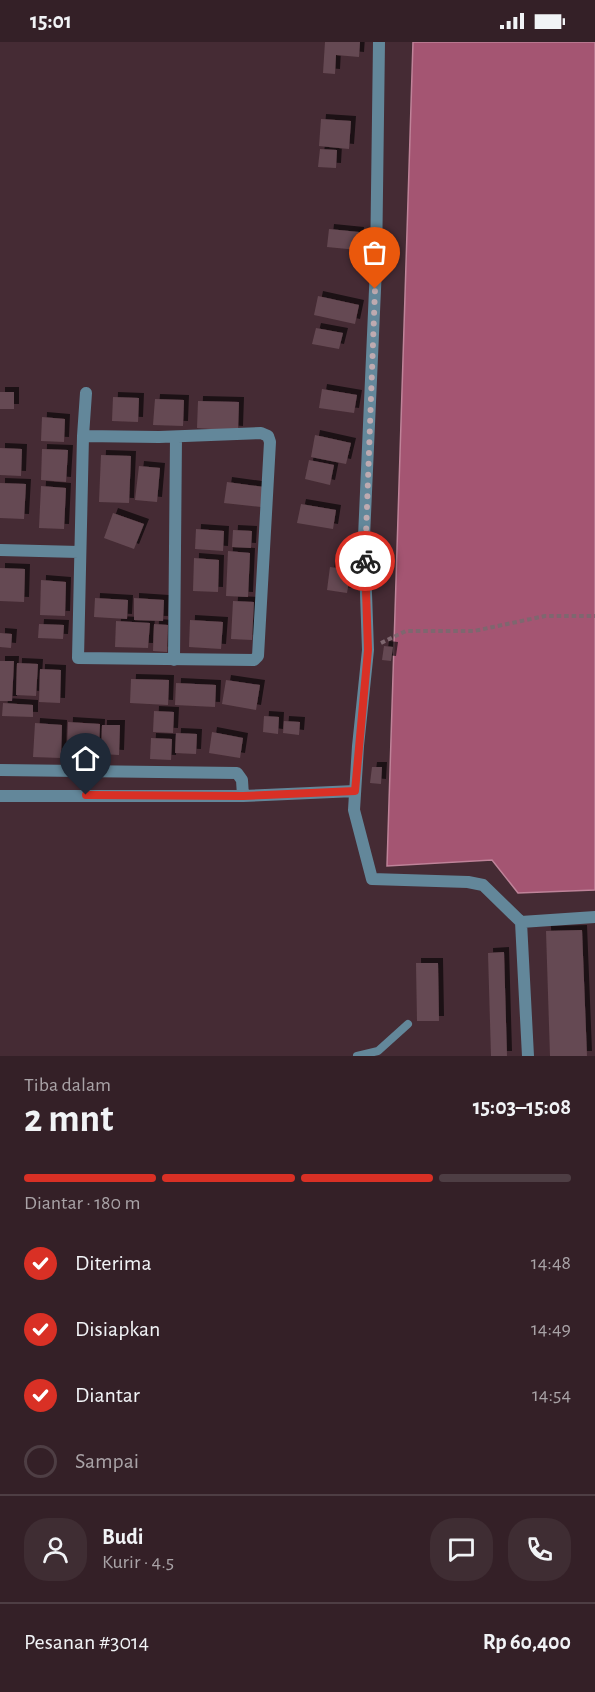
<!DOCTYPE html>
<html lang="id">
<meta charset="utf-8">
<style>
:root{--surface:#342027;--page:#3f2d33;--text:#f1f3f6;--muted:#a9a3a7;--line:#4e3e44;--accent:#d93025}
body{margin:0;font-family:"Alegreya Sans",sans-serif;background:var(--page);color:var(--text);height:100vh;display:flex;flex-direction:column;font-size:22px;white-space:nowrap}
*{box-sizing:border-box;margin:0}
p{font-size:20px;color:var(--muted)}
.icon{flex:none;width:33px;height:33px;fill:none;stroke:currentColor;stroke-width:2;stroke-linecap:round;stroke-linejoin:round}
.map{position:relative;height:1014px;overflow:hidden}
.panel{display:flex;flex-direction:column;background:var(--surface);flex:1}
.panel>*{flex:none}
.pin{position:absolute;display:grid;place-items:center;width:51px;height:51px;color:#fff;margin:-62px -26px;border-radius:50% 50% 50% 0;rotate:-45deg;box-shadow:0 0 6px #0007}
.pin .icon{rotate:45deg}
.courier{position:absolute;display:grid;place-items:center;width:60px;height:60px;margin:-30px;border:4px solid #d93025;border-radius:50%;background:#fff;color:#222;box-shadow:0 2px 8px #0007}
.head em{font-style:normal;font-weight:600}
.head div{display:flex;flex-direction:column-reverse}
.head{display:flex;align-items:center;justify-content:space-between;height:102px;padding:0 24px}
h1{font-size:39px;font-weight:600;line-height:45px}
.bar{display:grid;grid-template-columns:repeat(4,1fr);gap:9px 6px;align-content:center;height:72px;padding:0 24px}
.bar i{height:8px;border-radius:4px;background:var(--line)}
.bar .selected{background:var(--accent)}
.bar p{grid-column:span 4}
.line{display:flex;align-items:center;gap:15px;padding:0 24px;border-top:2px solid var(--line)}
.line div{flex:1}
.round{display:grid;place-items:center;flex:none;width:63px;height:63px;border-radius:24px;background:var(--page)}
ol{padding:0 24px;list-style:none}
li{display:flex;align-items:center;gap:18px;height:66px}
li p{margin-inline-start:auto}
li .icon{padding:6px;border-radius:50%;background:var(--accent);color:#fff;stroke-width:4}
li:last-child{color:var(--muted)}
li i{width:33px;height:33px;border:3px solid var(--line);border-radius:50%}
.status{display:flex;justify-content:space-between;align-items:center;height:42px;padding:0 30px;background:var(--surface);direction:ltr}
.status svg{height:16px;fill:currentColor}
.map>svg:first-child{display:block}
.water{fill:#a45572;stroke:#bf8399;stroke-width:1.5}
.building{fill:#654952;filter:url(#shadow)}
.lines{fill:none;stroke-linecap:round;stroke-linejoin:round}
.path{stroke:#7e676f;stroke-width:4;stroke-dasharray:4.5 3;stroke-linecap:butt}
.lane{stroke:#63879a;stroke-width:8}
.street{stroke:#63879a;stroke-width:12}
.done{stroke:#beaab0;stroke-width:6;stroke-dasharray:0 10.8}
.route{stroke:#d93025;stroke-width:8}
</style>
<div class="status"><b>15:01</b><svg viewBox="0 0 49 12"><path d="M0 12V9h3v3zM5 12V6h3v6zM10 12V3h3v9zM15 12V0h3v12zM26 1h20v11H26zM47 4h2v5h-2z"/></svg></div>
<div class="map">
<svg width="595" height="1014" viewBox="0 0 595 1014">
<defs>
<filter id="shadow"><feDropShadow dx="5" dy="-5" stdDeviation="0" flood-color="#0009"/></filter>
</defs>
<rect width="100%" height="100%" fill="#452b34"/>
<path class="water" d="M413,0H595V848L518,851L492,818L387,824Z"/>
<path class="building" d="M325,0H360L359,15L336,13L335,32L323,31Z
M321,77L351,79L349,107L319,104Z
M320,107L337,108L336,126L318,125Z
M329,187L359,190L358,208L327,205Z
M318,254L359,263L355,282L314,273Z
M316,286L343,291L339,307L312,302Z
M322,347L357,353L354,371L319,366Z
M0,350H14V367H0Z
M113,355L139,356L138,380L112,379Z
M155,357L184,358L183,384L153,383Z
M198,359L239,360L238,389L197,386Z
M42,375L65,377L64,400L41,399Z
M315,393L351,401L346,422L311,415Z
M0,406L22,407L21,434L0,433Z
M42,407L68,408L66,440L41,438Z
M101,413L131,414L129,461L99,460Z
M309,418L334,423L330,443L305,437Z
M139,424L160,426L157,460L135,458Z
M227,440L264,445L261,465L224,461Z
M0,441L26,442L24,477L0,476Z
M41,444L66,446L64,487L39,486Z
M301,462L336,468L333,487L297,481Z
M113,471L144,482L134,507L104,496Z
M196,487L224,489L223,509L195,507Z
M233,488L252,489L251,506L232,505Z
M228,509L250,511L248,555L226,554Z
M194,516L219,518L218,550L193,549Z
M330,525L351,528L347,551L327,548Z
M0,526L25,527L24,560L0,559Z
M41,538L66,540L65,574L40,573Z
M95,556L128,558L127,577L94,575Z
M134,556L164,558L163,579L134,578Z
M233,559L254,560L252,598L231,597Z
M190,578L223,580L221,607L189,605Z
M116,579L150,581L148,606L115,605Z
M39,582L64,583L63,597L38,596Z
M154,582L168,583L167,610L153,609Z
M0,591L12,592L11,606L0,605Z
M384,604L393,605L391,619L382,618Z
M0,619H14L12,659H0Z
M17,621L38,622L36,654L16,653Z
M40,627L61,628L60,661L39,660Z
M131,637L169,638L168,663L130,661Z
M226,638L260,643L256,668L222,662Z
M176,641L216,643L215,665L175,663Z
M3,661L33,663V675L2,674Z
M154,669L174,670L173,691L153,690Z
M264,674L279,675L278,692L263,690Z
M284,679L300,680L299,693L283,691Z
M68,680L100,682L99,707L67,705Z
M35,681L62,683L61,716L33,715Z
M102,683H120L119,713L101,712Z
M212,690L243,696L240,716L209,711Z
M176,691L197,692L196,712L175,711Z
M151,696L172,697L171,718L150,717Z
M372,725H382L381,742L370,741Z
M582,888L587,1014H550L546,889Z
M504,910L507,1014H491L488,911Z
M416,921H438L439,979H417Z"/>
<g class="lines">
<path class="path" d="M381,601L406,589H474L545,574H595"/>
<path class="lane" d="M357,1014L378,1009L408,982"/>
<path class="street" d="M379,0L376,225L364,495L368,608L358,704L354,768L372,837L468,840L483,843L521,880L595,875
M261,391L268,394L270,400L258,614L254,618L78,616L83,394L159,395Z
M83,394L86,351
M0,508L79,510
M174,618L176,395
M0,728L237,731L242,738L243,754
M0,754H243L355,749
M521,880L528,1014"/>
</g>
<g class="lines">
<path class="done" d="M365,519L375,247"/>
<path class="route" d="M86,753L243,754L355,749L368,608L365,519"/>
</g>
</svg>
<div class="pin" style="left:375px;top:247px;background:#ea580c"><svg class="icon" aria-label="bag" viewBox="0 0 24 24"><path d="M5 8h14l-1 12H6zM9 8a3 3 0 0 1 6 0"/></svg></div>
<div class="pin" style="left:86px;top:753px;background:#1f2937"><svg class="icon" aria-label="home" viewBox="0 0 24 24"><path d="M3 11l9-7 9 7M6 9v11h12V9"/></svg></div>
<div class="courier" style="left:365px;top:519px"><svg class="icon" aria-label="bike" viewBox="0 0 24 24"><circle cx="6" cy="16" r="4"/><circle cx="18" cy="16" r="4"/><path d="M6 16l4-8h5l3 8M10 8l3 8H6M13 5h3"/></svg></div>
</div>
<section class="panel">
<div class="head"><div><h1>2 mnt</h1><p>Tiba dalam</p></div><em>15:03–15:08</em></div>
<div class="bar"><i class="selected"></i><i class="selected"></i><i class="selected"></i><i></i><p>Diantar · 180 m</p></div>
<ol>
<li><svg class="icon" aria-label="check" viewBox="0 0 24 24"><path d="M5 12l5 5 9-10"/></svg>Diterima<p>14:48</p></li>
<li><svg class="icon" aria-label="check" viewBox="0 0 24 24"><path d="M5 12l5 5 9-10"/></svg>Disiapkan<p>14:49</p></li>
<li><svg class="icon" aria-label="check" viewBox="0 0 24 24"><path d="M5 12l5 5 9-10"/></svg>Diantar<p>14:54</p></li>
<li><i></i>Sampai</li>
</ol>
<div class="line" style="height:108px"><a class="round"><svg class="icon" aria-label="person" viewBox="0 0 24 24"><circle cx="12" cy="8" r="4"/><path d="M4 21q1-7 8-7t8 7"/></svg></a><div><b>Budi</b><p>Kurir · 4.5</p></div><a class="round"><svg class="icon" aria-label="chat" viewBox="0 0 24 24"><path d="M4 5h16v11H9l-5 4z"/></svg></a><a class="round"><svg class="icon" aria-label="phone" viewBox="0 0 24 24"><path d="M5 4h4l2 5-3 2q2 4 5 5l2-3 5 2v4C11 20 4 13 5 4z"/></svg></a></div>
<div class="line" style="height:78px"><div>Pesanan #3014</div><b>Rp 60,400</b></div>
</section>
